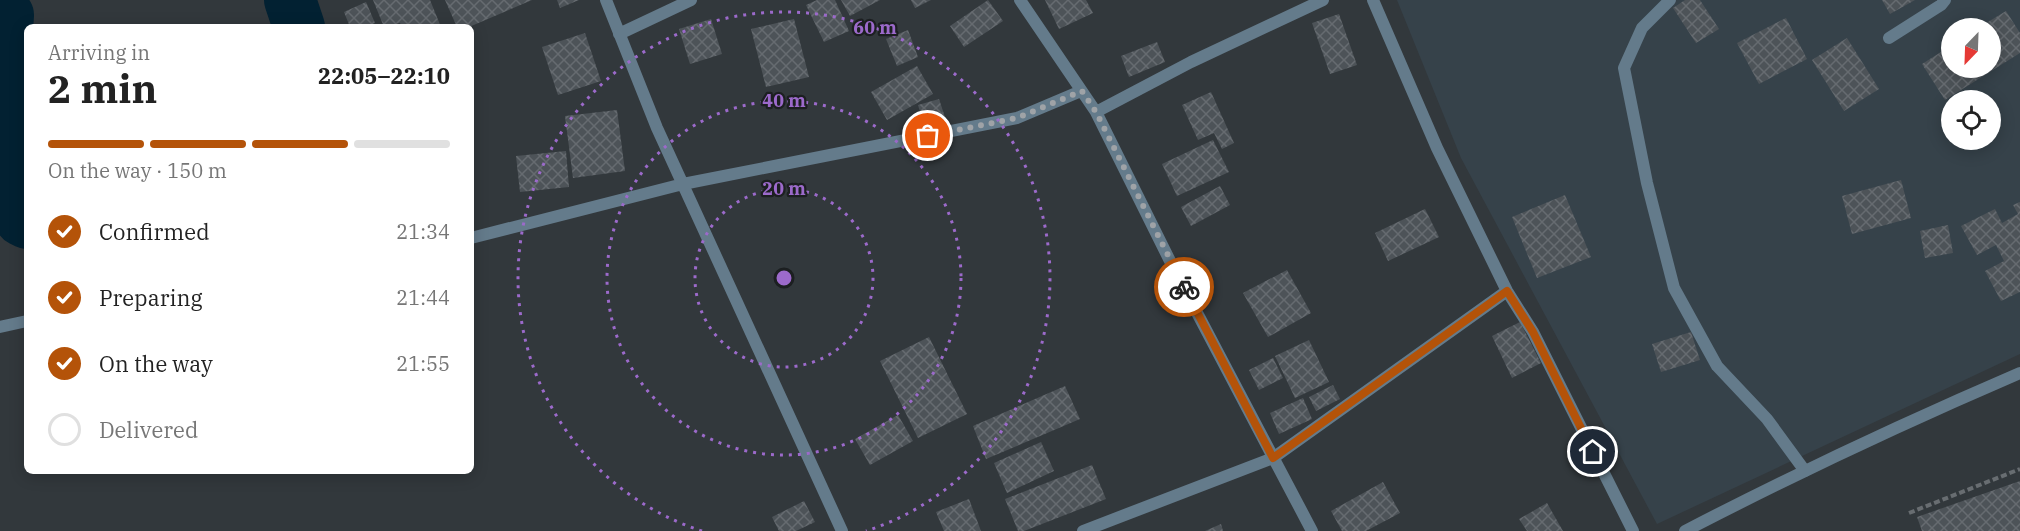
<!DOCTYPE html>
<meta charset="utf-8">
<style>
:root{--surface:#fff;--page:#f6f6f6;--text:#222;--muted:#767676;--line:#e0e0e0;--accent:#b45309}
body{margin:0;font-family:"IBM Plex Serif",serif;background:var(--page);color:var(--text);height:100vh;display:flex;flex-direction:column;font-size:22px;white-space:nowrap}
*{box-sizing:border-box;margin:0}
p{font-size:20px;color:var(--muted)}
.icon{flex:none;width:33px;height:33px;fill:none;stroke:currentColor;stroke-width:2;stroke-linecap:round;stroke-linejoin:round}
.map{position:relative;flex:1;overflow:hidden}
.panel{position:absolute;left:24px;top:24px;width:450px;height:450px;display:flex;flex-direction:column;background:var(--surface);border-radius:9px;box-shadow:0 3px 15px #0003}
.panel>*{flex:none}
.needle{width:39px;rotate:203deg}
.buttons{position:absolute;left:1941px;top:18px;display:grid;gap:12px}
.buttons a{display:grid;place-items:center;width:60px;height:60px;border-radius:50%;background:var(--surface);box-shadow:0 3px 15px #0003;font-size:30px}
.pin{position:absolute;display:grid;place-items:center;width:51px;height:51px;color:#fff;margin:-26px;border:3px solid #fff;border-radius:50%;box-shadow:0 2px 6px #0007}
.courier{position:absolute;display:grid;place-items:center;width:60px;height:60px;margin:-30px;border:4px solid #b45309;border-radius:50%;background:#fff;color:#222;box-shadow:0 2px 8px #0007}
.summary em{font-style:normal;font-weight:800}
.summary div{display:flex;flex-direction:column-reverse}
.summary{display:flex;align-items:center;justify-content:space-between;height:102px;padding:0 24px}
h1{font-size:39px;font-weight:800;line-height:45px}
.bar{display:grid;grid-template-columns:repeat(4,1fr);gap:9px 6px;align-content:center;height:72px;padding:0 24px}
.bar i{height:8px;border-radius:4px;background:var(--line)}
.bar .on{background:var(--accent)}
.bar p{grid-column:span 4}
ol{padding:0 24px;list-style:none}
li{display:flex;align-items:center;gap:18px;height:66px}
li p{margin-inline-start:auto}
li .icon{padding:6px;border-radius:50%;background:var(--accent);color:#fff;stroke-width:4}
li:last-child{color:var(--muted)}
li i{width:33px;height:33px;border:3px solid var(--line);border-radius:50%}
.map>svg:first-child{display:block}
.built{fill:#36424a;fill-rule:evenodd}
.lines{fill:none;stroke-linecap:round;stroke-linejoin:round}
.river{stroke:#022132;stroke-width:52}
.building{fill:url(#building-cross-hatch)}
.path{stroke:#686d71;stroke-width:4;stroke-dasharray:6 3;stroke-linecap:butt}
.service{stroke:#647b8b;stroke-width:12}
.minor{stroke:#647b8b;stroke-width:12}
.done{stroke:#9fa3a7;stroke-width:6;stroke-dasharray:0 10.8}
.route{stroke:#b45309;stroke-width:8}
.ring{fill:none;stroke:#9c6acb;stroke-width:3;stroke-dasharray:3 6}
.centre{fill:#9c6acb;stroke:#1c1f21;stroke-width:3}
.ring-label{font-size:18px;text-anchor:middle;font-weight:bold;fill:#9c6acb;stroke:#1c1f21;stroke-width:4.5;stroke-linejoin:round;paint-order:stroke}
</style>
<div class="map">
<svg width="2020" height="531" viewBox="0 0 2020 531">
<defs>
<pattern id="building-cross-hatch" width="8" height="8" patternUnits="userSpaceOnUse" patternTransform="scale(1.5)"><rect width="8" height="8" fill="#4d5358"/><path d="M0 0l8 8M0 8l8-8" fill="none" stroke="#666b70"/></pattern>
</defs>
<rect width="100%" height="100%" fill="#32383c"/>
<path class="built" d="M1397,0H2020V354L1657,524L1461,158ZM1952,28H1990V68H1952ZM1952,100H1990V140H1952Z"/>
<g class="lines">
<path class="river" d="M290,0L299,27
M0,1L8,15L0,150
M0,163L21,220L27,223"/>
</g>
<path class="building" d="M373,0H430L441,27H402L400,23L384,27Z
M445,0H532L469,27H457Z
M557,0H579L560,8Z
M817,0H835L849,31L824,42L806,5Z
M841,0H880L850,16Z
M911,0H931L915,8Z
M988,0L1003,21L964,47L950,26Z
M1045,0H1086L1093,13L1059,29Z
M1685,0H1700L1719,29L1696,43L1673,8Z
M1882,0H1915L1890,14Z
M366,2L375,23L366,27H350L344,12Z
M2006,11L2020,33V53L1945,100L1922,64L1952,45V68H1990V28H1978Z
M1339,14L1357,65L1330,74L1312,23Z
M1786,18L1807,59L1759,84L1737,43Z
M711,19L722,54L690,64L679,29Z
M794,19L809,77L766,87L751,29Z
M908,30L918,57L897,66L886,39Z
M585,33L601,81L558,95L542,47Z
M1847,38L1879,89L1844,111L1812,60Z
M1157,42L1165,62L1129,77L1121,56Z
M917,66L933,94L887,120L871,92Z
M1211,92L1234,143L1222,149L1214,133L1198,140L1182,105Z
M939,99L947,123L925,129L918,105Z
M617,110L625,171L573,178L565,116Z
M1213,140L1229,172L1177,196L1162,164Z
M566,151L569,187L520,192L516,156Z
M1901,180L1911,218L1852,234L1842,196Z
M1220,186L1230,205L1191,226L1181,207Z
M1565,195L1591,257L1537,278L1512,217Z
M2020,202V292L2001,301L1985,271L2004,261L1996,245L1977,255L1961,226L1995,209L2002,223L2018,214L2013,205Z
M1425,209L1439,237L1388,261L1375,233Z
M1948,225L1953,253L1925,258L1920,231Z
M1287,270L1311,313L1268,337L1243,293Z
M1520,322L1541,363L1512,378L1492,336Z
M1691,332L1700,360L1661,372L1652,344Z
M929,337L967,414L918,438L880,361Z
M1309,340L1329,382L1295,398L1275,356Z
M1273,358L1283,378L1259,390L1249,370Z
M1333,385L1340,399L1316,411L1309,397Z
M1065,386L1080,419L986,459L973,426Z
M1303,398L1312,419L1279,434L1270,413Z
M898,415L913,441L870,465L855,439Z
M1041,442L1054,471L1007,493L994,463Z
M1092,465L1106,499L1024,531H1018L1005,499Z
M2020,481V531H1922L1917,517Z
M1383,482L1400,513L1366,531H1342L1331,511Z
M969,499L981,531H944L936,512Z
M804,501L815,522L796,531H779L772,517Z
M1547,503L1563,531H1527L1519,519Z
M1221,524L1223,531H1205Z"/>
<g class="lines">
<path class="path" d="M1909,513L2020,469"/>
<path class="service" d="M1670,0L1642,28L1624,68L1647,183L1674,288L1717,366L1767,419L1805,471
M1889,38L1941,5L1945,0"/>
<path class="minor" d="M606,0L657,128L842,531
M1020,0L1096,112L1174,269L1312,531
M1373,0L1437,148L1507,291L1533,332L1633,531
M619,34L691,0
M1096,112L1191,62L1323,0
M471,238L683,184L1017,118L1081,91
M0,327L27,321
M1083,531L1273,458L1507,291
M1685,531C1795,474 1906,422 2020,373"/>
</g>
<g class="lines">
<path class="done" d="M928,136L1017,118L1082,91L1096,112L1184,287"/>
<path class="route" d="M1184,287L1273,458L1507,291L1533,332L1593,452"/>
</g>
<g class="ring">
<circle cx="784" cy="278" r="89"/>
<circle cx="784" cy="278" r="177"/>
<path d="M702 531A266 266 0 1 1 866 531"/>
</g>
<circle cx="784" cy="278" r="9" class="centre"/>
<g class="ring-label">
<text x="875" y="34">60 m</text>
<text x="784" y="107">40 m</text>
<text x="784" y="195">20 m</text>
</g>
</svg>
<div class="buttons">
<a><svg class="needle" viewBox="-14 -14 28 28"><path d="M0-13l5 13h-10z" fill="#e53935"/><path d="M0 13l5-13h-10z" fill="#767676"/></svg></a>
<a><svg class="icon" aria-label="locate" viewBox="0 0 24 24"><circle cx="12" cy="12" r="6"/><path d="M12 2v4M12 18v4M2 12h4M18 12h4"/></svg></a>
</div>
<div class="pin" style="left:928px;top:136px;background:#ea580c"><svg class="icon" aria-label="bag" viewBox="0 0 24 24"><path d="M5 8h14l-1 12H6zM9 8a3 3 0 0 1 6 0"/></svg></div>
<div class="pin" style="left:1593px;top:452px;background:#1f2937"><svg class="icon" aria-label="home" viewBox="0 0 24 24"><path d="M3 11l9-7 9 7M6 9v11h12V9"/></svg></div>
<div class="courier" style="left:1184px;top:287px"><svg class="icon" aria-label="bike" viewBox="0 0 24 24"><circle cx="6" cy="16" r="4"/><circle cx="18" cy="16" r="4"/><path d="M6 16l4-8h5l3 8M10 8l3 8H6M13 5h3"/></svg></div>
<section class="panel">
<div class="summary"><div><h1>2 min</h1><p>Arriving in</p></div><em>22:05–22:10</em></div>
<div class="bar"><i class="on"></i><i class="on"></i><i class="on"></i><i></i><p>On the way · 150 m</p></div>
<ol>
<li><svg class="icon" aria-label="check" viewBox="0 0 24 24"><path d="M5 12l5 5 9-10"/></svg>Confirmed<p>21:34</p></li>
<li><svg class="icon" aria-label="check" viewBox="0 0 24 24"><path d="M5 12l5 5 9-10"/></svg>Preparing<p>21:44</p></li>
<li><svg class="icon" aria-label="check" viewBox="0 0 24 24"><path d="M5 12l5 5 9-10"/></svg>On the way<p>21:55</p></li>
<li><i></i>Delivered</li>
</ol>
</section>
</div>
